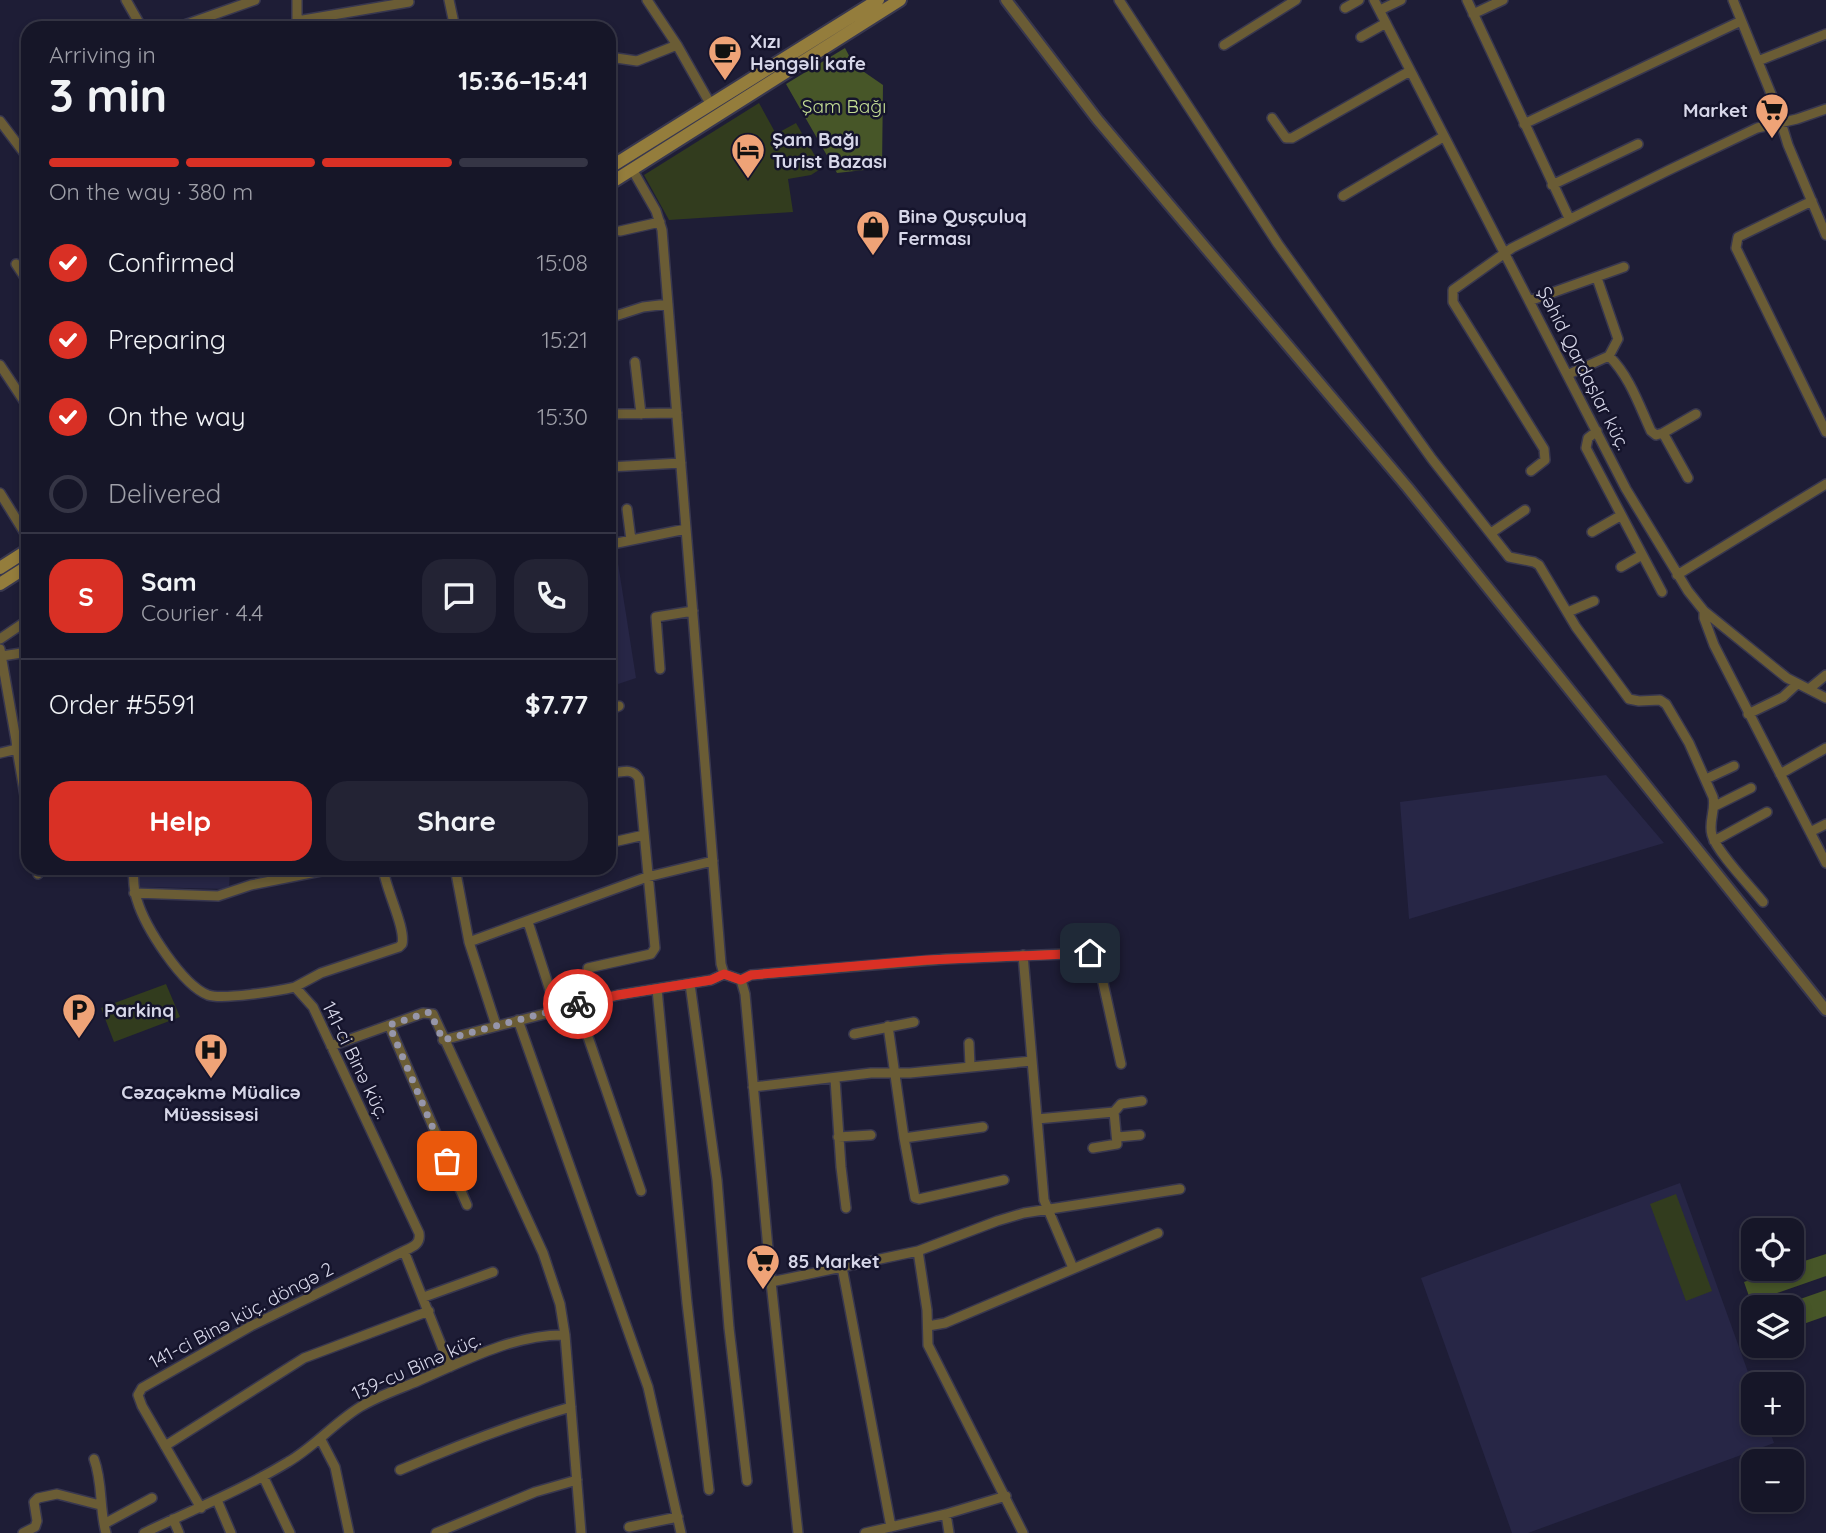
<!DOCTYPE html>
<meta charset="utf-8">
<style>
:root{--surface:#161628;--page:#232334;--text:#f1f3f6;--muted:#9e9fa8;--line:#353545;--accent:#d93025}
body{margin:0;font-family:Quicksand,sans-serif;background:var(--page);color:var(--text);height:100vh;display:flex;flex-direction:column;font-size:26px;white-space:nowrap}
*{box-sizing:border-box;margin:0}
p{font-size:23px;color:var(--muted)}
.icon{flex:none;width:38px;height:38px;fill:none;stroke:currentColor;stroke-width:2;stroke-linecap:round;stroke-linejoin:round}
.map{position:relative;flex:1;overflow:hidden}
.details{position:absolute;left:21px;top:21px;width:595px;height:854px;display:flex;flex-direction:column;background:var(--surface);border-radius:21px;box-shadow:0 4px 10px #0003,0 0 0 2px var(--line)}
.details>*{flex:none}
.tools{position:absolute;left:1741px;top:1218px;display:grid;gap:14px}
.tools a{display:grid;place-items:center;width:63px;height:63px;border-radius:14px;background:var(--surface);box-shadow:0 4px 10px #0003,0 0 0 2px var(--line);font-size:35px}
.pin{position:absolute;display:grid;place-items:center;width:60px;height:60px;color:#fff;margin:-30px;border-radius:14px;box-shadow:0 4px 10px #0006}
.courier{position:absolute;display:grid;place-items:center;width:70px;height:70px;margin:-35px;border:5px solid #d93025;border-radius:50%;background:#fff;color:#222;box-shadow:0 2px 9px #0007}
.overview em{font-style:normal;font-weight:800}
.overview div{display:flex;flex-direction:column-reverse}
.overview{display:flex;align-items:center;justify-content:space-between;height:119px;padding:0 28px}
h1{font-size:46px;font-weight:800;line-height:52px}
.bar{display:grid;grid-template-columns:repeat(4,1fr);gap:10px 7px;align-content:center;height:84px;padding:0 28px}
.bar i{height:9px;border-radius:5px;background:var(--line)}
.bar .active{background:var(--accent)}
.bar p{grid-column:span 4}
.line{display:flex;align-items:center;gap:18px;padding:0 28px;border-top:2px solid var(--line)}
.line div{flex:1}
.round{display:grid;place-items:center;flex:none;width:74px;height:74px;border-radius:21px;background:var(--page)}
ol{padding:0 28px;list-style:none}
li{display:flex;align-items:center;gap:21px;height:77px}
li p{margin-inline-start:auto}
li .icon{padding:7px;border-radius:50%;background:var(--accent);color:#fff;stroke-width:4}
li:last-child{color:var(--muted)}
li i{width:38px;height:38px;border:4px solid var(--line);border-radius:50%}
.cta{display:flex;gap:14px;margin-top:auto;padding:14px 28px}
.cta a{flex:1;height:80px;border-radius:21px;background:var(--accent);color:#fff;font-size:28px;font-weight:800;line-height:80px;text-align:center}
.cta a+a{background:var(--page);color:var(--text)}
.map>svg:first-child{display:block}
.built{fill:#272646}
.green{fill:#323c1e}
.forest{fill:#475628}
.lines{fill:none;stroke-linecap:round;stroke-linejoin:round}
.minor-casing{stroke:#38374f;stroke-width:12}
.tertiary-casing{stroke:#38374f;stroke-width:14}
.secondary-casing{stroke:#38374f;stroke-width:16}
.minor{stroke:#6a5c35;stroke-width:9}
.tertiary{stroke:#6a5c35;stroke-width:10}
.secondary{stroke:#947d3c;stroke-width:12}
.done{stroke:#9696aa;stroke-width:7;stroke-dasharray:0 12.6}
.route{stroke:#d93025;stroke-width:9}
.labels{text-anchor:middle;stroke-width:5;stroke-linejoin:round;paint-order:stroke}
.poi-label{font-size:19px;font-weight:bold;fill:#d7d7e9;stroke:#15142c;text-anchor:start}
.park-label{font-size:19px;fill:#c5de95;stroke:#15142c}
.street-label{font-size:19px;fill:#d7d7e9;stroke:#15142c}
</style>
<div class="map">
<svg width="1826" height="1533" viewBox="0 0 1826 1533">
<rect width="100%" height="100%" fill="#1e1d36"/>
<path class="built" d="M609,506L636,678L609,687Z
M1606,775L1664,843L1409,919L1400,802Z
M139,868H230L229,889L138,887Z
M1680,1183L1753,1386L1754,1423H1767L1774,1443L1528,1533H1512L1421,1278Z"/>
<path class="green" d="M759,103L776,134L796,123L822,168L811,175L788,179L793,212L669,220L644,175Z
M166,984L180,1017L114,1042L101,1008Z
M1676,1194L1712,1291L1686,1301L1650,1204Z"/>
<path class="forest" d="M845,48L854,65L883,85L882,168L837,173L786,84Z
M1826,1254V1276L1751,1302L1744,1282L1781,1269H1792V1265Z
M1826,1290V1316L1792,1328V1307H1777Z"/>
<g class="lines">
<g class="minor-casing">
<path id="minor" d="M126,0L142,28
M449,0L455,28
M647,0L677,45L711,105
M1119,0L1278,244L1432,459L1509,557L1534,562L1539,565L1576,627L1629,699L1639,701L1660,700L1666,704L1689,743L1713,797C1716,810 1708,822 1712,835C1716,851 1751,887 1763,902
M1374,0L1626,489L1688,591L1704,611L1787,678L1826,698
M1467,0L1569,218
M1733,0L1776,106L1788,145L1826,235
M1345,8L1359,0
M1380,10L1401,0
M1473,14L1503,0
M297,21L409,2
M176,28L255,0
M297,28V0
M1361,37L1386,23
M1224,45L1296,0
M609,57L637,61L677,45
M1758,61L1826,34
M1272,118L1286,138H1292L1410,71
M0,121L28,158
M1524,124L1741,21
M632,169L656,211L662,230L721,964L724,974L741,980L745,994L771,1282L798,1533
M1552,185L1638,144
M1343,196L1443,137
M1812,201L1738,237L1736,248L1826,432
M620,231L660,222
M16,264L28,282
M1597,278L1618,339L1609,356
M609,298L614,316
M1529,301L1624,267
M609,318L643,307L668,304
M635,362L641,414
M0,365L28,407
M1569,374L1609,356C1630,377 1639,405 1651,431L1656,435L1663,433L1688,478
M609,414L677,413
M1597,431L1588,438L1586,448L1662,592
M1663,433L1696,414
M609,467L681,463
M1531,471L1545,460L1544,449L1453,302V290L1512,248L1669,170L1757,128L1797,119L1826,109
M0,493L28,538
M627,509L631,540
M1592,532L1620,516
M1491,533L1525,510
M617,543L686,529
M1621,567L1642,555
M1677,575L1826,484
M1704,611V618L1714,645L1826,863
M1568,612L1594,601
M0,639L28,620
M0,649L16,740
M2,656L28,652
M660,669L656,617L693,611
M1809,689L1826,675
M609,710L619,706
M1748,714L1783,697L1797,684
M17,749L28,813
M0,753L17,749L16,740L28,738
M1780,774L1826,748
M1706,779L1734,766
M1715,806L1751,788
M1810,832L1826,824
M1714,841L1767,812
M609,843L644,835
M37,868L38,874
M133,868C134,879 133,890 137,900C145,927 182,985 208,995C222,1000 279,991 295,987L313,1007L419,1233C421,1244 413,1247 404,1251L450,1367
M455,868L469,942L496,1025
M134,893L218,896L251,885L336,868
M528,922L556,1009
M469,942L647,877L713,861
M1023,955L1044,1200L1073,1268
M588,968L651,954L655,948L639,779C633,767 621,772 609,774
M741,980L751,975L946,959L1090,953L1096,955L1098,960L1121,1064
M690,984L717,1180L729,1328L747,1481
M295,987L321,973L399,947L402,944C406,928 385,888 383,868
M657,989L687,1303L709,1490
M577,1005L641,1191
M518,1020L648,1387L681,1533
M389,1025L467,1205
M888,1026L904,1138L915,1198L919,1199L1004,1180
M854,1034L914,1022
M443,1040L618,995L711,980L724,974
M969,1043L970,1066
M331,1046L423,1013L433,1014L543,1253L560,1304L565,1335L581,1533
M835,1079L841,1167L846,1208
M753,1087L871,1073H910L1032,1061
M1114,1112L1121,1104L1142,1101
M1037,1119L1114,1112L1117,1144L1093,1148
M838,1137L871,1135
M1118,1137L1140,1135
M904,1138L983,1127
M918,1251L927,1310L928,1345L1023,1533
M842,1267L891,1527
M771,1282L918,1251L997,1221L1024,1213L1180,1189
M424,1297L493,1272
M928,1326L945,1323L1158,1233
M321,1440L335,1467L349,1533
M165,1446L304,1358L429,1311
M94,1459C103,1483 99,1508 106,1533
M400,1470C456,1446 512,1424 571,1407
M263,1476L290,1533
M217,1500L231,1533
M201,1508L142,1406L138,1395L142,1388L251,1326L404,1251
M946,1514L949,1533
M173,1519L179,1533
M104,1524L152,1498
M629,1527L678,1517
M23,1533L35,1527L37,1521L34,1502L38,1498L57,1494L100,1505
M144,1533C192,1510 242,1490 288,1462C314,1447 334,1423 360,1407C378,1396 399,1389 418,1381C464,1361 514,1334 565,1335
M436,1533L535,1492L577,1480
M865,1533L946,1514L1006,1496"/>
</g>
<g class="tertiary-casing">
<path id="tertiary" d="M1006,0L1097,119L1408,488L1826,1010"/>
</g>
<g class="secondary-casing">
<path id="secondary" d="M609,168L878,0
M609,184L900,0
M0,568L28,550
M0,584L28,566"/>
</g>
<use href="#minor" class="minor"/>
<use href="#tertiary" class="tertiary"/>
<use href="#secondary" class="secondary"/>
</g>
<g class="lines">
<path class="done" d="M447,1161L389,1025L430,1012L443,1040L578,1004"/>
<path class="route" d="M578,1004L618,995L711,980L724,974L741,980L751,975L927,960L1090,953"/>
</g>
<defs>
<g id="cafe-pin" transform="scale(1.75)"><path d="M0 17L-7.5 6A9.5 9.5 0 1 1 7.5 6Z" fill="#efa377" stroke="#15142c"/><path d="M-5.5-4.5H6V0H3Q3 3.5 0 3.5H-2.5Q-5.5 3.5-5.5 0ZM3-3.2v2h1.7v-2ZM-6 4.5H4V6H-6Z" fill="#111"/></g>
<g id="supermarket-pin" transform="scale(1.75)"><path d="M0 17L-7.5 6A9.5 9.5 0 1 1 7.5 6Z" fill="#efa377" stroke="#15142c"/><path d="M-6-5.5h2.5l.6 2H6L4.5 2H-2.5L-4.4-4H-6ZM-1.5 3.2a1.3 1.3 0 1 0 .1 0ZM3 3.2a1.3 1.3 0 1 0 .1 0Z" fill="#111"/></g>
<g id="hotel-pin" transform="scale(1.75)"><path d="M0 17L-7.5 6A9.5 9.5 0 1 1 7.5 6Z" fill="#efa377" stroke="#15142c"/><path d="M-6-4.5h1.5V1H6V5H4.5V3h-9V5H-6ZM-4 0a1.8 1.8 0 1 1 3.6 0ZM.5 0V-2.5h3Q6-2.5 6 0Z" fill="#111"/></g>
<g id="shop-pin" transform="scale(1.75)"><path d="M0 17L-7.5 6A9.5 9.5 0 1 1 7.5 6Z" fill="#efa377" stroke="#15142c"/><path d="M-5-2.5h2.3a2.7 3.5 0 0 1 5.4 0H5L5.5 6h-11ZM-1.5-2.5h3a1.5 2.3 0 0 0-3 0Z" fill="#111"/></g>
<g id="parking-pin" transform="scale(1.75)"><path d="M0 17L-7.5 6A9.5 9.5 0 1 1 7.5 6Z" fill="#efa377" stroke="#15142c"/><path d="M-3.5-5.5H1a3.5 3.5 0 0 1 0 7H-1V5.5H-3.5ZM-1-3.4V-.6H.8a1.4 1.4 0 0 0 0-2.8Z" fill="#111"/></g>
<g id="hospital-pin" transform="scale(1.75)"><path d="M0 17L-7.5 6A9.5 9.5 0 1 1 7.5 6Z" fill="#efa377" stroke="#15142c"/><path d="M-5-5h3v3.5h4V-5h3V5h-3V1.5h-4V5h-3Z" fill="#111"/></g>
</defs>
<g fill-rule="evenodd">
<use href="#cafe-pin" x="725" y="52"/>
<use href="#supermarket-pin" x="1772" y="110"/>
<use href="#hotel-pin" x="748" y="150"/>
<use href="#shop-pin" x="873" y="227"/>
<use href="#parking-pin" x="79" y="1010"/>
<use href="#hospital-pin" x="211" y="1050"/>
<use href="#supermarket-pin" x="763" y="1261"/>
</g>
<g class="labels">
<g class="poi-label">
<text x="750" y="48">Xızı<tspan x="750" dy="22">Həngəli kafe</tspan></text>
<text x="1748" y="117" text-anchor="end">Market</text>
<text x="772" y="146">Şam Bağı<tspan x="772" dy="22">Turist Bazası</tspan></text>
<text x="898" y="223">Binə Quşçuluq<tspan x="898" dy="22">Ferması</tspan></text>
<text x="104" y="1017">Parkinq</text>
<text x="211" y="1099" text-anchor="middle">Cəzaçəkmə Müalicə<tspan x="211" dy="22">Müəssisəsi</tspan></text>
<text x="788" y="1268">85 Market</text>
</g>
<g class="park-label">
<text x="844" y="113">Şam Bağı</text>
</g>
<g class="street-label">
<text transform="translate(1584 368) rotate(63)" y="7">Şəhid Qardaşlar küç.</text>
<text transform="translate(356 1060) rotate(64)" y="7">141-ci Binə küç.</text>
<text transform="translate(241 1315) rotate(-28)" y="7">141-ci Binə küç. döngə 2</text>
<text transform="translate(416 1366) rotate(-24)" y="7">139-cu Binə küç.</text>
</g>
</g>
</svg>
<div class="tools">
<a><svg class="icon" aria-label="locate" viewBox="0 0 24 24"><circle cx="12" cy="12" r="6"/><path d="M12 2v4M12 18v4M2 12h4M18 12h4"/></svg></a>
<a><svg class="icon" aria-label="layers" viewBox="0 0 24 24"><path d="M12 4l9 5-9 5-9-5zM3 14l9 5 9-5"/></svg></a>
<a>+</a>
<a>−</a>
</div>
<div class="pin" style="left:447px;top:1161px;background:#ea580c"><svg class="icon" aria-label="bag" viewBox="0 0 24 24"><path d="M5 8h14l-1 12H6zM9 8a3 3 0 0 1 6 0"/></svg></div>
<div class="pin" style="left:1090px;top:953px;background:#1f2937"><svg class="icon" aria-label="home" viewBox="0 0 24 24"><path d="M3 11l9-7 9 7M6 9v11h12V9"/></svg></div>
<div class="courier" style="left:578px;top:1004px"><svg class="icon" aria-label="bike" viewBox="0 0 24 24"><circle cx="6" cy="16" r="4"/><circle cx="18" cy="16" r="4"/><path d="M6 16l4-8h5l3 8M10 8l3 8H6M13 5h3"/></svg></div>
<section class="details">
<div class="overview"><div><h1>3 min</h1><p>Arriving in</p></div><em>15:36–15:41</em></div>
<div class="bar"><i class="active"></i><i class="active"></i><i class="active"></i><i></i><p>On the way · 380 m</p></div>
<ol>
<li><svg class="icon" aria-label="check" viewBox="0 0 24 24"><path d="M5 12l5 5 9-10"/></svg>Confirmed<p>15:08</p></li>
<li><svg class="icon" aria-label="check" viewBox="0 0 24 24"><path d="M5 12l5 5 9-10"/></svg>Preparing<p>15:21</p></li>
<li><svg class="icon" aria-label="check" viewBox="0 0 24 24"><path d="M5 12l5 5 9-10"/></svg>On the way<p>15:30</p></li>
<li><i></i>Delivered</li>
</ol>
<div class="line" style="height:126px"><b class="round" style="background:var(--accent);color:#fff">S</b><div><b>Sam</b><p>Courier · 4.4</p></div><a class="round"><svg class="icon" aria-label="chat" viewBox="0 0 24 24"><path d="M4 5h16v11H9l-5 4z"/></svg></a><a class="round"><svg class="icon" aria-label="phone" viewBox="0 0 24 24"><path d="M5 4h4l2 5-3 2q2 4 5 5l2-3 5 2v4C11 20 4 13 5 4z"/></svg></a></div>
<div class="line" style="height:91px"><div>Order #5591</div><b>$7.77</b></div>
<div class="cta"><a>Help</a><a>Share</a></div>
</section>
</div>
